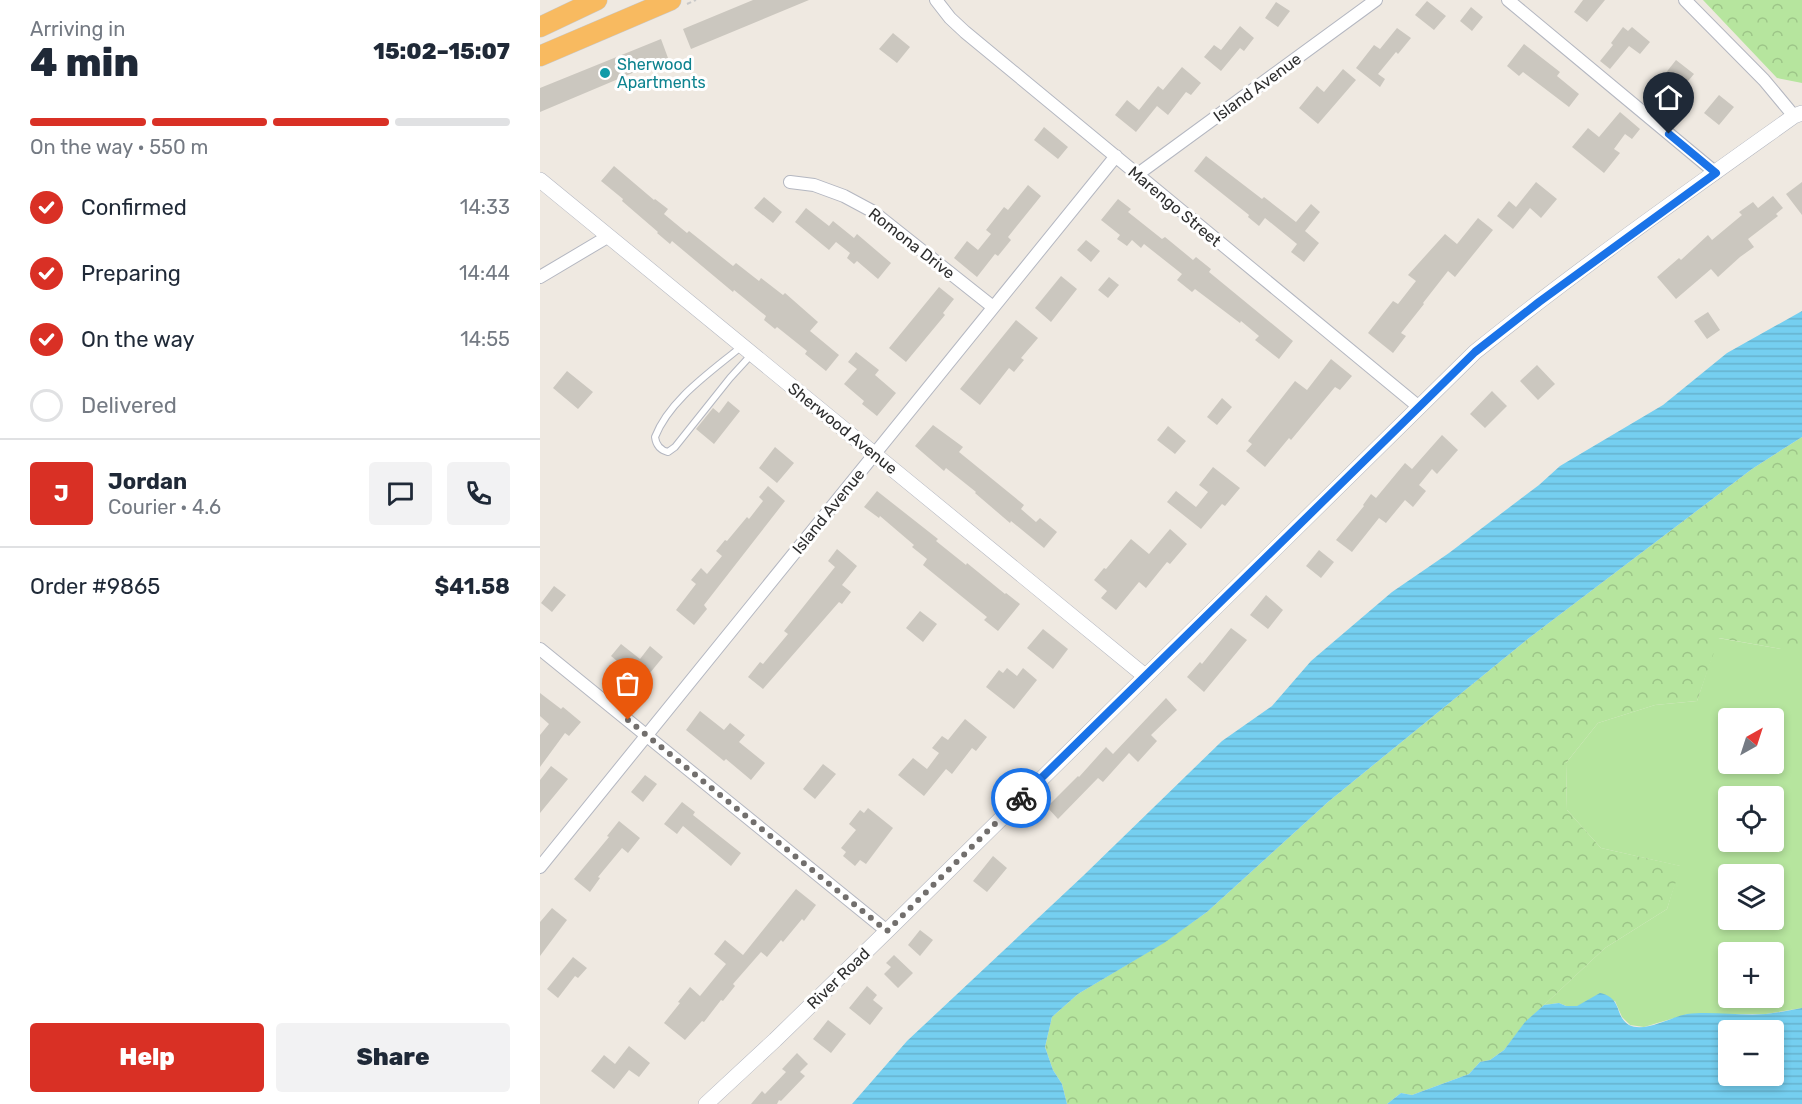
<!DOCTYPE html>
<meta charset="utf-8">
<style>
:root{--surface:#fff;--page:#f2f2f3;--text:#1f2937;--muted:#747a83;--line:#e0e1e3;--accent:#d93025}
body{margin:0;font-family:Rubik,sans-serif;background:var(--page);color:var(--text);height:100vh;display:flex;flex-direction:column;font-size:22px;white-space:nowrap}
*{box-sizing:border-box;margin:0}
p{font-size:20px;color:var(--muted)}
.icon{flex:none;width:33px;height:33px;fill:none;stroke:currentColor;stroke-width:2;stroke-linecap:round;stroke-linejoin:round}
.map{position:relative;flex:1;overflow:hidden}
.side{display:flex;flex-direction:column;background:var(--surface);width:540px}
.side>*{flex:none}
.needle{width:39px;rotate:39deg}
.buttons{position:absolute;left:1178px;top:708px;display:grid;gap:12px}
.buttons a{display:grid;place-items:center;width:66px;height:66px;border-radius:6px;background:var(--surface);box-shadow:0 3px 9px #0003;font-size:30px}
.pin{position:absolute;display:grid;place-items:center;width:51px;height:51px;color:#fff;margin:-62px -26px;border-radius:50% 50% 50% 0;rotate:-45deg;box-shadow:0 0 6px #0007}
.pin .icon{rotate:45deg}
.courier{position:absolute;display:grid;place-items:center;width:60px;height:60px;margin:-30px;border:4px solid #1a73e8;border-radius:50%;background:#fff;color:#222;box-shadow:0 2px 8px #0007}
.headline em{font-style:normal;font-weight:800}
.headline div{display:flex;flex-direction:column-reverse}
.headline{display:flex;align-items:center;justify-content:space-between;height:102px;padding:0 30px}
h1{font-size:39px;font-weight:800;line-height:45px}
.bar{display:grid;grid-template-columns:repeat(4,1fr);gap:9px 6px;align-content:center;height:72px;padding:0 30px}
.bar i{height:8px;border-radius:4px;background:var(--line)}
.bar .active{background:var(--accent)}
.bar p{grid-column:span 4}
.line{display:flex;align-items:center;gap:15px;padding:0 30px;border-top:2px solid var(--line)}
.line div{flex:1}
.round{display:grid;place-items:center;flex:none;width:63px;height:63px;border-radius:6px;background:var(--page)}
ol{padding:0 30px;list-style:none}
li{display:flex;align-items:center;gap:18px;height:66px}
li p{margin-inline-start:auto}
li .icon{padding:6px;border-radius:50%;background:var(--accent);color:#fff;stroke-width:4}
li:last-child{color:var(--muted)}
li i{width:33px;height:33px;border:3px solid var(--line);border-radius:50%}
.button{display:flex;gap:12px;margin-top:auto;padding:12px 30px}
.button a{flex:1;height:69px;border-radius:6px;background:var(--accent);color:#fff;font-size:24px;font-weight:800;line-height:69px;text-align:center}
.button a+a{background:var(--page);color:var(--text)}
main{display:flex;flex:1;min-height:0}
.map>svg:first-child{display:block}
.grass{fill:#b6e59e;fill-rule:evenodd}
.forest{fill:url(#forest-crowns)}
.water{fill:url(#water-rules);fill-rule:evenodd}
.building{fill:#cbc7bf}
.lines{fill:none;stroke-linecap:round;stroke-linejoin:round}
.service-casing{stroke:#b4b7c1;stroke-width:8}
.minor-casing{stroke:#b4b7c1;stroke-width:14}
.tertiary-casing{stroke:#b4b7c1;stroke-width:16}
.trunk-casing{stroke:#c9c9c9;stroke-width:21}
.path{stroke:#c9c9c9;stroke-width:2;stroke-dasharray:4.5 3;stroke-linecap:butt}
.service{stroke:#fff;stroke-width:6}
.minor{stroke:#fff;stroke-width:12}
.tertiary{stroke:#fff;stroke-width:15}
.trunk{stroke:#f8ba60;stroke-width:20}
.done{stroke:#726f6d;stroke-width:6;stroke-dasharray:0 10.8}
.route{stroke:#1a73e8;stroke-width:8}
.culture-dot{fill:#0f9aa8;stroke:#fff;stroke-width:2}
.labels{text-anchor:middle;stroke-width:6;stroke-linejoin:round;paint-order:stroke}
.culture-label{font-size:16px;fill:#0d838f;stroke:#fff;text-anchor:start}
.street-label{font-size:16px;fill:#2e2e2e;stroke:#fff}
</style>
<main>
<section class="side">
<div class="headline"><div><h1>4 min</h1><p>Arriving in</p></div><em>15:02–15:07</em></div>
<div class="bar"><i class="active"></i><i class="active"></i><i class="active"></i><i></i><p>On the way · 550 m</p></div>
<ol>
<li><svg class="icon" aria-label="check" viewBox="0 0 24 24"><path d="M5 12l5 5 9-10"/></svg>Confirmed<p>14:33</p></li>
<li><svg class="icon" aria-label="check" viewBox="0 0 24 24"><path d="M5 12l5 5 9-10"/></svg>Preparing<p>14:44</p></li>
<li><svg class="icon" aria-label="check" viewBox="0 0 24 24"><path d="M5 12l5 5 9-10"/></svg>On the way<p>14:55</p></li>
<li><i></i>Delivered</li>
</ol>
<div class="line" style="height:108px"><b class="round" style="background:var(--accent);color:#fff">J</b><div><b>Jordan</b><p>Courier · 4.6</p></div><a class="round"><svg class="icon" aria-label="chat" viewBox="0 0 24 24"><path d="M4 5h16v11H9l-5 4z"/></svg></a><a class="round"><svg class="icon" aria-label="phone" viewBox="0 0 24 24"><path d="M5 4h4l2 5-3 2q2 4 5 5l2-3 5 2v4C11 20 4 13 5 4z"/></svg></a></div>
<div class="line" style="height:78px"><div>Order #9865</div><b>$41.58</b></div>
<div class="button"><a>Help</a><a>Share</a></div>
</section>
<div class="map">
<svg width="1262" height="1104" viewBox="0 0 1262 1104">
<defs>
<pattern id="forest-crowns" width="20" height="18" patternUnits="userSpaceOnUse" patternTransform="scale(1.5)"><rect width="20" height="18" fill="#b6e59e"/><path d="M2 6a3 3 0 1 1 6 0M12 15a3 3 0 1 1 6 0" fill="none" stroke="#9dc588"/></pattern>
<pattern id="water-rules" width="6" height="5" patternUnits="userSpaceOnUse" patternTransform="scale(1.5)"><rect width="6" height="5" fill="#75cff0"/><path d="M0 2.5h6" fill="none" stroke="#66b2ce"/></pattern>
</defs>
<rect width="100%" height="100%" fill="#efe9e1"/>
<path class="grass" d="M1178,638L1241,649H1262V1008L1226,1014H1148L1104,1027L1090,1025L1082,1017L1075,1001L1037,1006H1026L1019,1003L1004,1005L1065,948L1127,909L1140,866L1061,848L1027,810L1026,763L1058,723L1115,705L1157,701ZM1188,718H1233V764H1188ZM1188,796H1233V842H1188ZM1188,874H1233V920H1188ZM1188,952H1233V998H1188Z"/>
<path class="forest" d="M1163,0H1262V83L1237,78Z
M1262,437V649H1241L1179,638L1157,701L1115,705L1058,723L1026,763L1027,810L1061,848L1141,866L1127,909L1065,948L986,1022L964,1050L950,1060L940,1062L929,1074L872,1095L861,1093L847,1104H527L522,1084L513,1070L505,1047L512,1017L538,994L623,943L667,912L788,802L989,638L1212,469Z"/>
<path class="water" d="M1262,311V437L1212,469L989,638L788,802L667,912L624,943L538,994L512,1017L505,1047L513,1070L522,1084L527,1104H312L367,1041L543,876L682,741L732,706L771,661L852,592L909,553L999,485L1020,466L1123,405L1187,353Z
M1060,993C1083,998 1074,1016 1089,1025C1105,1033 1131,1017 1147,1014C1171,1011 1201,1016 1226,1014C1238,1013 1250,1010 1262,1008V1104H847L861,1093L872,1095L929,1074L940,1062L950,1060L964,1050L985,1022L1004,1005L1019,1003L1026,1006H1037ZM1188,1030H1233V1076H1188Z"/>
<path class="building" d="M213,0H269L151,49L143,29Z
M1043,0H1065L1047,22L1034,12Z
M887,1L906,16L894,30L875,15Z
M736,2L750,11L738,27L725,18Z
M931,7L943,17L932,31L920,21Z
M700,26L714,38L704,51L700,48L681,71L664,57L674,45L681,50Z
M1083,27L1088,31L1092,27L1110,42L1100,54L1089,46L1070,69L1060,61L1073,45L1071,43Z
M857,28L871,38L858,54L856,52L838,74L845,79L840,87L816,68L834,45L840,49Z
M353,33L370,47L357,63L339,49Z
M121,39L128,58L0,112V88Z
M984,44L1020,72L1017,76L1039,94L1029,107L983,72L979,76L967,66Z
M1136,60L1154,74L1138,93L1121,79Z
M642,67L661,83L651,95L646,92L628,115L617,106L596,132L575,115L587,100L599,110L618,86L623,90Z
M803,69L816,80L778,124L759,108L777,86L784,92Z
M1142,94L1154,104L1143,116L1132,107Z
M1179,95L1194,107L1179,125L1164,113Z
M1080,112L1100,129L1092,139L1085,134L1074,149L1080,153L1064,173L1032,147L1048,128L1059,137Z
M504,127L528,147L518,159L494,140Z
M666,156L722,199L724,197L756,222L771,204L780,212L765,231L779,243L764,262L751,252L757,244L725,218L719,226L708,217L709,215L654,171Z
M74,166L114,200L115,199L128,209L124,214L147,233L149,231L193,266L196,263L219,281L221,278L243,295L245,293L278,322L270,331L299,355L286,371L265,354L267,351L237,327L235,329L224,320L226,316L194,290L193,292L132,241L130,244L117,233L118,232L82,201L83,199L61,181Z
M996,182L1017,199L1001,218L990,208L973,229L957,216L969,201L976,207Z
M1262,182V215L1246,194Z
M488,185L501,196L468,237L471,240L458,256L455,254L437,277L414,258L427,241L438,250L451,234L446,230L464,207L468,210Z
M1233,196L1243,208L1236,214L1238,216L1208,239L1214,247L1200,257L1178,277L1171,269L1136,299L1117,277L1139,258L1141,260L1168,235L1172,240L1202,215L1199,212L1213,202L1218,208Z
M224,197L242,212L233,223L214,208Z
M578,199L591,209L588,212L622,239L625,237L653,260L656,257L671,269L669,272L753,341L739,359L715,340L719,336L701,321L700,323L655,289L652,292L637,280L642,274L604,244L601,248L592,240L587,246L577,239L580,235L561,220Z
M266,208L289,226L293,221L314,238L317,234L351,263L338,279L317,261L314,264L307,258L310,253L296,242L289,250L255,222Z
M938,218L953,230L915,277L908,271L883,303L884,304L861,333L866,336L853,353L828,333L853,301L858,304L876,281L868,275L905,234L917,244Z
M546,240L560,251L551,262L537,250Z
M521,276L537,289L511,322L495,308Z
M569,277L579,285L568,298L558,290Z
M399,287L414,299L403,313L405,315L366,362L349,348Z
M1168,312L1180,330L1167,339L1154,321Z
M476,320L498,338L481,358L484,360L474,372L469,368L440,405L420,389Z
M316,352L339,370L335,375L356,393L337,416L322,404L324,401L304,384L317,369L308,362Z
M791,359L812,376L800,390L795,387L751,440L749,438L725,467L706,451L712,444L708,441L755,381L767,390Z
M997,365L1015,384L998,400L980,381Z
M27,371L53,392L38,409L13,388Z
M952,391L967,406L945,428L930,414Z
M682,398L692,407L677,425L667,417Z
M188,401L200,411L174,444L156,429L173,408L179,413Z
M393,425L423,447L419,452L484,505L481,509L496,522L500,518L517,532L504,548L471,521L470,523L435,493L436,492L406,468L404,471L375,446Z
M628,426L646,441L635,454L617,440Z
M902,435L918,450L897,474L892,469L879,485L886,491L873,507L865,500L846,523L839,518L812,552L796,540L824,506L823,505L831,494L836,498L865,463L872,469Z
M235,447L254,463L237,483L219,468Z
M673,467L700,488L685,506L682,504L661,529L627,502L636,491L656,507L668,492L659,485Z
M228,486L245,501L164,605L167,609L154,625L136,610L156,584L151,580L161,568L167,574L182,556L176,551L185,540L187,541L207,517L209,519L223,501L219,497Z
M337,491L398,539L396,541L426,565L427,563L465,594L466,593L480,604L458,631L444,620L447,617L383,565L387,559L372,547L374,545L340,516L339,518L324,507Z
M630,529L647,544L630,564L627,562L606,588L599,582L576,610L561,598L567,591L554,580L564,568L566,569L591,539L609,554Z
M297,549L317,566L302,585L311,592L302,604L299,602L223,689L208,677L220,662L223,664L248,634L244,631L295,567L288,561Z
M779,550L794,562L781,578L766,566Z
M14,586L26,595L12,612L1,603Z
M726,595L743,610L728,629L710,615Z
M380,611L397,624L383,642L366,628Z
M691,628L707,640L664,692L647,677L660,662L662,664Z
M503,629L528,649L513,669L487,648Z
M81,644L100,659L110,646L123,657L105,679L85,663L83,666L71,656Z
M467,668L477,676L483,668L497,680L474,709L446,687L459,670L463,673Z
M0,693L21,709L23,707L41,722L29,736L25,733L0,767V735L9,724L0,716Z
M626,698L637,710L611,735L617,741L598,762L589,753L563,782L558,778L518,819L507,807L538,776L539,777L566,747L573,754Z
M160,711L184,730L190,723L205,735L199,742L225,763L211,780L186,759L184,761L146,730Z
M425,719L447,737L436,751L432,748L412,774L406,769L384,796L358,775L373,758L387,769L399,753L392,748L402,736L408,740Z
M283,764L296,774L275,799L263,789Z
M11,766L28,779L0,813V780Z
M105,775L117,784L103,802L91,792Z
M142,802L155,812L153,815L201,853L191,866L143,826L137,834L124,824Z
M328,808L353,828L326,864L320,860L315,866L303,856L306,852L301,848L316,830L309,824L320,810L324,813Z
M79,821L100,838L88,853L82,848L58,877L60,878L50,892L34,879L69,837L67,836Z
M453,856L467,868L447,892L433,881Z
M256,889L276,905L264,921L262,919L243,942L241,940L227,957L221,952L193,984L195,986L183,1001L181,1000L164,1022L162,1021L145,1040L124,1023L140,1003L138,1002L150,987L160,996L186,964L174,954L185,940L203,955Z
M12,908L27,920L0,956V922Z
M380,930L393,940L380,956L368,945Z
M354,955L373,973L358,988L344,974L351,967L346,963Z
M33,957L47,968L38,978L35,976L18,998L7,989Z
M327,986L337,995L333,1000L343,1008L330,1025L309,1008Z
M288,1020L306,1034L291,1053L273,1039Z
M89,1046L110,1063L99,1077L89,1070L74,1089L51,1071L64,1055L75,1064Z
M257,1053L268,1064L260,1072L265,1076L241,1101L239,1100L237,1104H211L222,1091L225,1094L246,1072L242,1069Z"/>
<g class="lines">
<g class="service-casing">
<path id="service" d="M202,346C171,372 130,399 115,437C116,445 120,450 128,452L135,447L190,378L212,354"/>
</g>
<g class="minor-casing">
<path id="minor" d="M396,0L410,18L425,32L879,407
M968,0L1176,173
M1145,0L1224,80L1254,116
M598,174L836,0
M250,182L274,185L304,196L332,211L453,307
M0,277L69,236
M0,649L347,931
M0,867L576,156"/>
</g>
<g class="tertiary-casing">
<path id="tertiary" d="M0,180L605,676
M166,1104L235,1040L347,931L935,352C1038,269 1146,193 1254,116L1262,113"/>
</g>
<g class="trunk-casing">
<path id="trunk" d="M0,27L57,0
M0,56L131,0"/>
</g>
<path class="path" d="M147,4L156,0"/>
<use href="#service" class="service"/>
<use href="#minor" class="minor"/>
<use href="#tertiary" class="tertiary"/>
<use href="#trunk" class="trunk"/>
</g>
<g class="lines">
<path class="done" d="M88,720L347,931L481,798"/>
<path class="route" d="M481,798L935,352L999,302L1176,173L1129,134"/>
</g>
<circle class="culture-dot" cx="65" cy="73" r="6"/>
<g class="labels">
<g class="culture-label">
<text x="77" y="70">Sherwood<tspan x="77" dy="18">Apartments</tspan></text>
</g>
<g class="street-label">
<text transform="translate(717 87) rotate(-36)" y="6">Island Avenue</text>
<text transform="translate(635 206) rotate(40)" y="6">Marengo Street</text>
<text transform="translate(372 243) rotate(38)" y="6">Romona Drive</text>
<text transform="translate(303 428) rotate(39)" y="6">Sherwood Avenue</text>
<text transform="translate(288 511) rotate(-51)" y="6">Island Avenue</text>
<text transform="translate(298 978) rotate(-44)" y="6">River Road</text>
</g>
</g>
</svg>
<div class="buttons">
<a><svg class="needle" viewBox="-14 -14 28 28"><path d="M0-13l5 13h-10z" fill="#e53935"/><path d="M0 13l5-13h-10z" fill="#747a83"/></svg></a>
<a><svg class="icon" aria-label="locate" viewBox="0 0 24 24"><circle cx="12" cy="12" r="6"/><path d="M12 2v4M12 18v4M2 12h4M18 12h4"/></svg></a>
<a><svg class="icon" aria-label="layers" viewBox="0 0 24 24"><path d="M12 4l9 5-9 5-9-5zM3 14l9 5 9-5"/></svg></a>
<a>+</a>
<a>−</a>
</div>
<div class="pin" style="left:88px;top:720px;background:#ea580c"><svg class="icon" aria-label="bag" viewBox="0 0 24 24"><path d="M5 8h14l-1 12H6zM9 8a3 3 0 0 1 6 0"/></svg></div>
<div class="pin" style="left:1129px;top:134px;background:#1f2937"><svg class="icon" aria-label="home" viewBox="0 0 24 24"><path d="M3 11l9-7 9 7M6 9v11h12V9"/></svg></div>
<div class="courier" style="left:481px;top:798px"><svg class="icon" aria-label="bike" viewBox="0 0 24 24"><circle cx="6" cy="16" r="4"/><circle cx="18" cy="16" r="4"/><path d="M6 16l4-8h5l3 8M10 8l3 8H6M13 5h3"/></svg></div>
</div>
</main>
